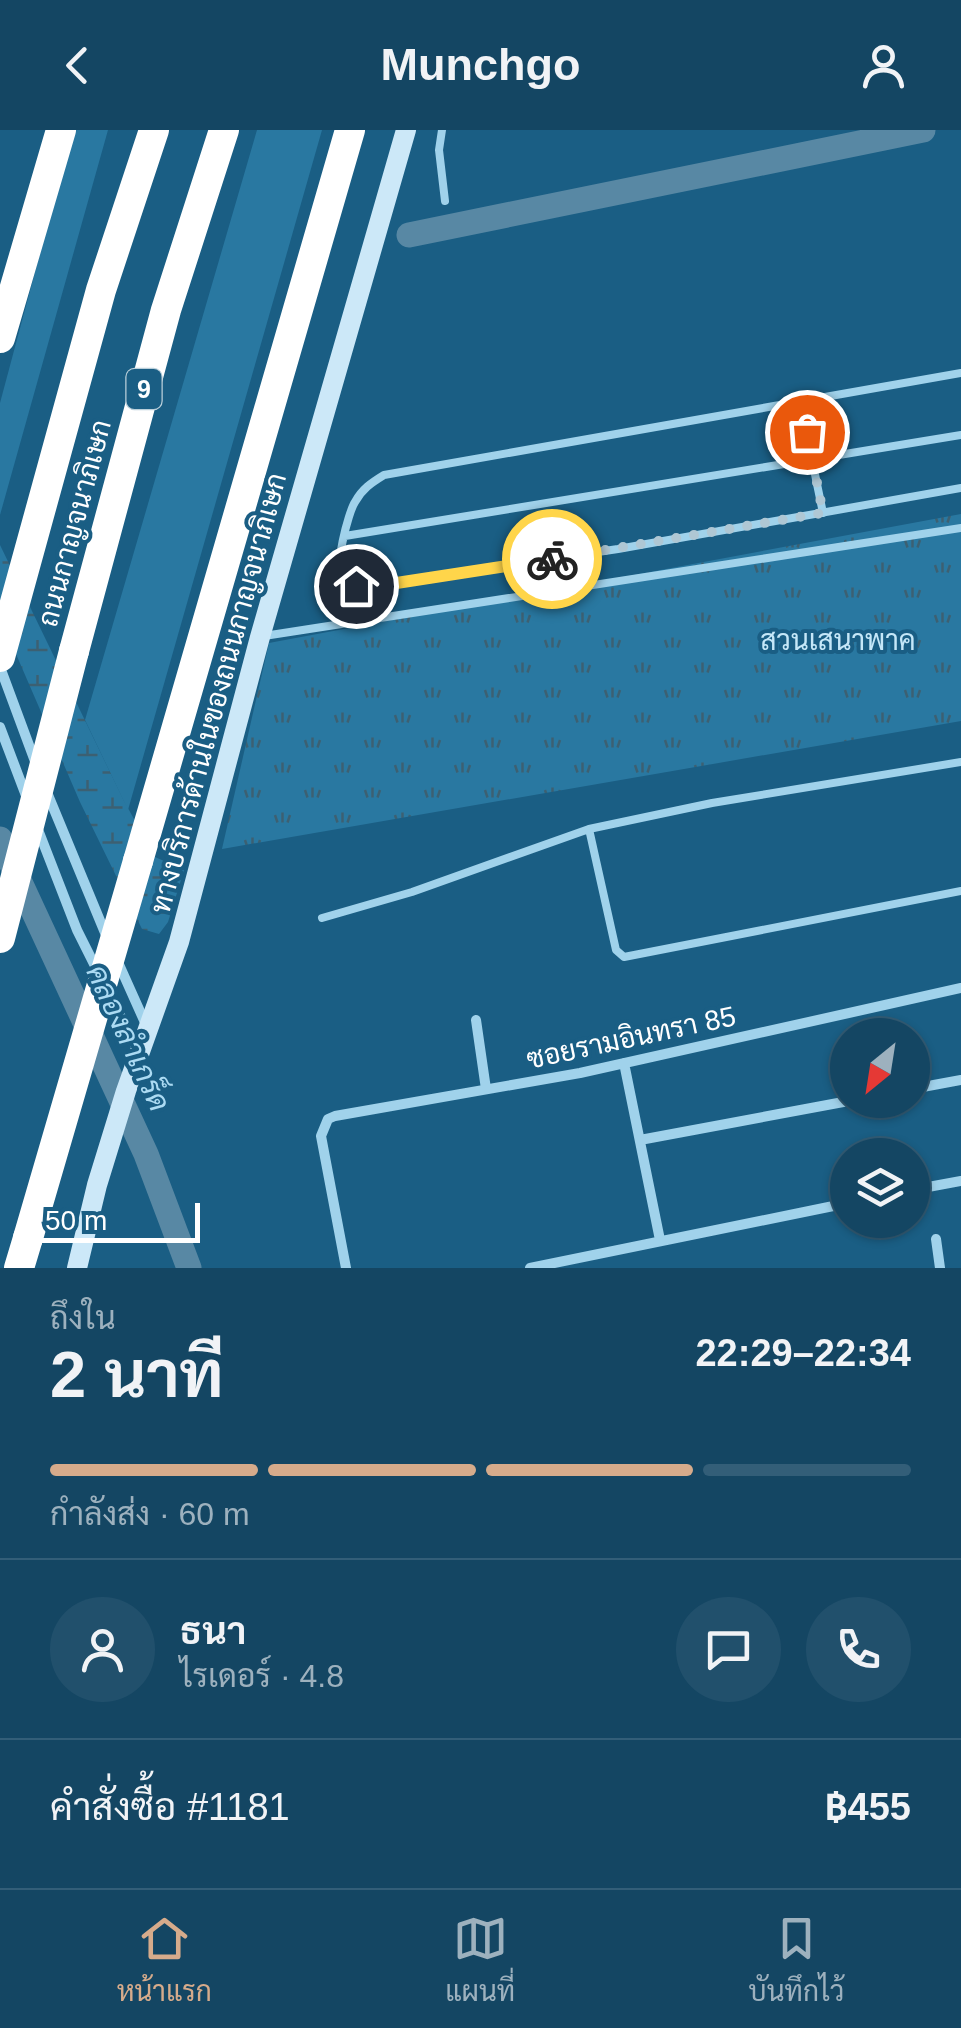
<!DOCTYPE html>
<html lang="th">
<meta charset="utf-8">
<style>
:root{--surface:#144663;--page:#21506c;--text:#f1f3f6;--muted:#9db1be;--line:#335e78;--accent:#d6ab8b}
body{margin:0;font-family:Helvetica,Sarabun,sans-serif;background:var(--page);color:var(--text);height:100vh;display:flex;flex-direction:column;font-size:38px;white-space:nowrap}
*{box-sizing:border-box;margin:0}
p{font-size:32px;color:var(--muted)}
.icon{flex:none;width:55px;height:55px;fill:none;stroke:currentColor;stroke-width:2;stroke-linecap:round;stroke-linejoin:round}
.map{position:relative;height:1138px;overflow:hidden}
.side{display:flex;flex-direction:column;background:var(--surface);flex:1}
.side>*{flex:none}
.needle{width:65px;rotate:210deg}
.fabs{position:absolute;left:830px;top:888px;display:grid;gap:20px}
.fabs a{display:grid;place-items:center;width:100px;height:100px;border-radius:50%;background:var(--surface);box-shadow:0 2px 8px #0004,0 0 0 2px var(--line);font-size:50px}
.scale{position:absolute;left:30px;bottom:25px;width:170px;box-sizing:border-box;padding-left:10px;border:5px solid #fff;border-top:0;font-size:28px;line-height:35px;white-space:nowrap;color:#fff;-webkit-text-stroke:8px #1a5e84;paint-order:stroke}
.pin{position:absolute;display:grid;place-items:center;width:85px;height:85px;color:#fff;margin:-42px;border:5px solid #fff;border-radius:50%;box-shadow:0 2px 10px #0007}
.courier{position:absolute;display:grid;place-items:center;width:100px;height:100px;margin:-50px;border:8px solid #ffd54a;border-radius:50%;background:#fff;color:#222;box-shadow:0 2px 12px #0007}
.summary em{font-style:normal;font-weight:700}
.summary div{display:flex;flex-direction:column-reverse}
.summary{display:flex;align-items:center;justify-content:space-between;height:170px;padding:0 50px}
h1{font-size:65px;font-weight:700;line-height:75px}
.bar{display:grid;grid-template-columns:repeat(4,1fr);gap:15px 10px;align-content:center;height:120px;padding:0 50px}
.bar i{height:12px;border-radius:8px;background:var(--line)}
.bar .current{background:var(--accent)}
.bar p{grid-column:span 4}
.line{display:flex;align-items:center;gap:25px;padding:0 50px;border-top:2px solid var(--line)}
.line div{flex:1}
.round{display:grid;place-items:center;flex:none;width:105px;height:105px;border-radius:52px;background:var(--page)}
header{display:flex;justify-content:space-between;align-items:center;height:130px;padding:0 50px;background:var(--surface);font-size:45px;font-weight:700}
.tabs{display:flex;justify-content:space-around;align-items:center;height:140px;border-top:2px solid var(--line);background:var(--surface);font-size:28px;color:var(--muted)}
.tabs a{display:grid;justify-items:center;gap:5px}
.tabs .current{color:var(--accent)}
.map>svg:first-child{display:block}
.grass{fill:#2978a1}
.wetland{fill:url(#wetland-marsh)}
.park{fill:url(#park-tufts)}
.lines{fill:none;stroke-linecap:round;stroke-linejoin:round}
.canal{stroke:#5888a4;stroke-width:25}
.lane{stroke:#a0d2eb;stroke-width:8}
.street{stroke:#a0d2eb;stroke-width:10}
.secondary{stroke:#cce8f8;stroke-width:20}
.highway{stroke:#fff;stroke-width:30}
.highway-bridge{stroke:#fff;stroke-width:30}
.done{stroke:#afc7d4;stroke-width:10;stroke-dasharray:0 18}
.route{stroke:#ffd54a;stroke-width:12}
.labels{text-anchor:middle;stroke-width:8;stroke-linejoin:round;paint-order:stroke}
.shield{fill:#1a5e84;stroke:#bacfda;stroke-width:2.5}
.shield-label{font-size:25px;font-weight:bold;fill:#fff}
.street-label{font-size:28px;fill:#fff;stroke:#1a5e84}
.park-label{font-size:28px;fill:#c5e7f8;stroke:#1a5e84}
.water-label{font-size:30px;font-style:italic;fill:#acdbf3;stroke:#1a5e84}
</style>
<header><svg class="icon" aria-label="back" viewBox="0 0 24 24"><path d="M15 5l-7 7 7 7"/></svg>Munchgo<svg class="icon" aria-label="person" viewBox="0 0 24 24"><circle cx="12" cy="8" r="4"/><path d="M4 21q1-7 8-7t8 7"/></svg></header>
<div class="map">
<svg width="961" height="1138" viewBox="0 0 961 1138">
<defs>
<pattern id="wetland-marsh" width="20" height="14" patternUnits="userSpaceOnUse" patternTransform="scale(2.5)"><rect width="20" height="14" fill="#2978a1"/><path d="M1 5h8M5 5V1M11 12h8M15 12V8" fill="none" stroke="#3c6072"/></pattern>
<pattern id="park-tufts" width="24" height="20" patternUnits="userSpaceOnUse" patternTransform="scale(2.5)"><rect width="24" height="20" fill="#2978a1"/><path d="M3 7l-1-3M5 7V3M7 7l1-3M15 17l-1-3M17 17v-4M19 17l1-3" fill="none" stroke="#3c6072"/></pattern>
</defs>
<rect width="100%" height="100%" fill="#1a5e84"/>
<path class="grass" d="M73,0H108L0,385V273Z
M257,0H322L128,680L85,590Z"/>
<path class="wetland" d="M0,415L124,671L155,727L184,740L168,792L159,804L142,799L80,672L0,487Z"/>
<path class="park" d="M961,384V591L222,719L269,513Z"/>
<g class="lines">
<path class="canal" d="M409,105L923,0
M0,709L146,1024L189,1138"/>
<path class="lane" d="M442,0L439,20L445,71
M961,243L384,345C371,353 362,359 355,372C348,383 333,440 343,450C353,460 377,454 390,453L618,419L961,358
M800,272L823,383
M345,406L961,305
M264,506L961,398
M589,699L616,820L624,827L961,761
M322,788L412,762L589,699L712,673L961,632"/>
<path class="street" d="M0,537L36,634
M0,597L28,671
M46,660L108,810
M37,697L77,800L98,842
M117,830L147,897
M108,862L139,922
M476,890L486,959
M624,933L660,1110
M912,959L961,950
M640,1010L854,970
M912,1060L961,1051
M936,1109L940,1138
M346,1138L321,1006L328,989L335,986L580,943L961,858
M530,1138L848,1073"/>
<path class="secondary" d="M77,1138L97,1055L126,961L179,812L260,507L406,0"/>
<path class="highway" d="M0,208L61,0
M74,521L166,180L224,0
M0,527L101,160L154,0
M138,731L350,0
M19,1138L28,1108"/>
<path class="highway-bridge" d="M0,808L74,521
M28,1108L138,731"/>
</g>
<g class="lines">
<path class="done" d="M552,429L823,383L807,302"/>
<path class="route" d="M356,456L390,454L552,429"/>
</g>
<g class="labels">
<rect class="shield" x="126.5" y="239" width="35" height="40" rx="8"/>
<g class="shield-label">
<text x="144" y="268">9</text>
</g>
<g class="street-label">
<text transform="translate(74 393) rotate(-75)" y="10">ถนนกาญจนาภิเษก</text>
<text transform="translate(218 563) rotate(-75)" y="10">ทางบริการด้านในของถนนกาญจนาภิเษก</text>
<text transform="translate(631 907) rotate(-12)" y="10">ซอยรามอินทรา 85</text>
</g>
<g class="park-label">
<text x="838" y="520">สวนเสนาพาค</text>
</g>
<g class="water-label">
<text transform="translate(128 908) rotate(65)" y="10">คลองลำเกร็ด</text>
</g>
</g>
</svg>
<div class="fabs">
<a><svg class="needle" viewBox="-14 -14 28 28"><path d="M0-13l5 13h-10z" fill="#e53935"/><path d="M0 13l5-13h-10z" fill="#9db1be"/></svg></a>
<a><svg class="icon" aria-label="layers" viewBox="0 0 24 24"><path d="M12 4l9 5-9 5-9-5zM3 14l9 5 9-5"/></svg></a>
</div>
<div class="scale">50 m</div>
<div class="pin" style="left:807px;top:302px;background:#ea580c"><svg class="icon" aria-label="bag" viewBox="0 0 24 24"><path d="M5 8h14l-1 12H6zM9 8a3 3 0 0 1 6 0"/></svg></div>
<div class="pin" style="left:356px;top:456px;background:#1f2937"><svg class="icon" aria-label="home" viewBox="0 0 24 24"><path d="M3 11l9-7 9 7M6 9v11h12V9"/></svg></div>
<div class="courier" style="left:552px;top:429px"><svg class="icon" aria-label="bike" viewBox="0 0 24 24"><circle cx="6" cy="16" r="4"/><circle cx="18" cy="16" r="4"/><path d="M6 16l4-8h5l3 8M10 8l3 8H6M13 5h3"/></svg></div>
</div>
<section class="side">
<div class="summary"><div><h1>2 นาที</h1><p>ถึงใน</p></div><em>22:29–22:34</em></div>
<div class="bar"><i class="current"></i><i class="current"></i><i class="current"></i><i></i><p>กำลังส่ง · 60 m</p></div>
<div class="line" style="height:180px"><a class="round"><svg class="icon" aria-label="person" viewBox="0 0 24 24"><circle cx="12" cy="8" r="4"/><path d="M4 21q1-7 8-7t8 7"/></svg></a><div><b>ธนา</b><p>ไรเดอร์ · 4.8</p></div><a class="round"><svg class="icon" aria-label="chat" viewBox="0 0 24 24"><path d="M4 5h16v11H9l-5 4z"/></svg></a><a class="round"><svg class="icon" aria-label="phone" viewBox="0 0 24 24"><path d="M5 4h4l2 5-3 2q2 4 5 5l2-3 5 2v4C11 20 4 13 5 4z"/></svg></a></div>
<div class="line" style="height:130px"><div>คำสั่งซื้อ #1181</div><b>฿455</b></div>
</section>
<nav class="tabs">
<a class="current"><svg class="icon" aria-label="home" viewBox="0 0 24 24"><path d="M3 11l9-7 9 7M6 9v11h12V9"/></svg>หน้าแรก</a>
<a><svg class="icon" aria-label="map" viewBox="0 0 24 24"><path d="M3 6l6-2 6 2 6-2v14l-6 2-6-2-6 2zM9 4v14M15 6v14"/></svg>แผนที่</a>
<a><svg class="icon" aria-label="saved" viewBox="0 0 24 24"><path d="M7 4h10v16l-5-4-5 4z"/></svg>บันทึกไว้</a>
</nav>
